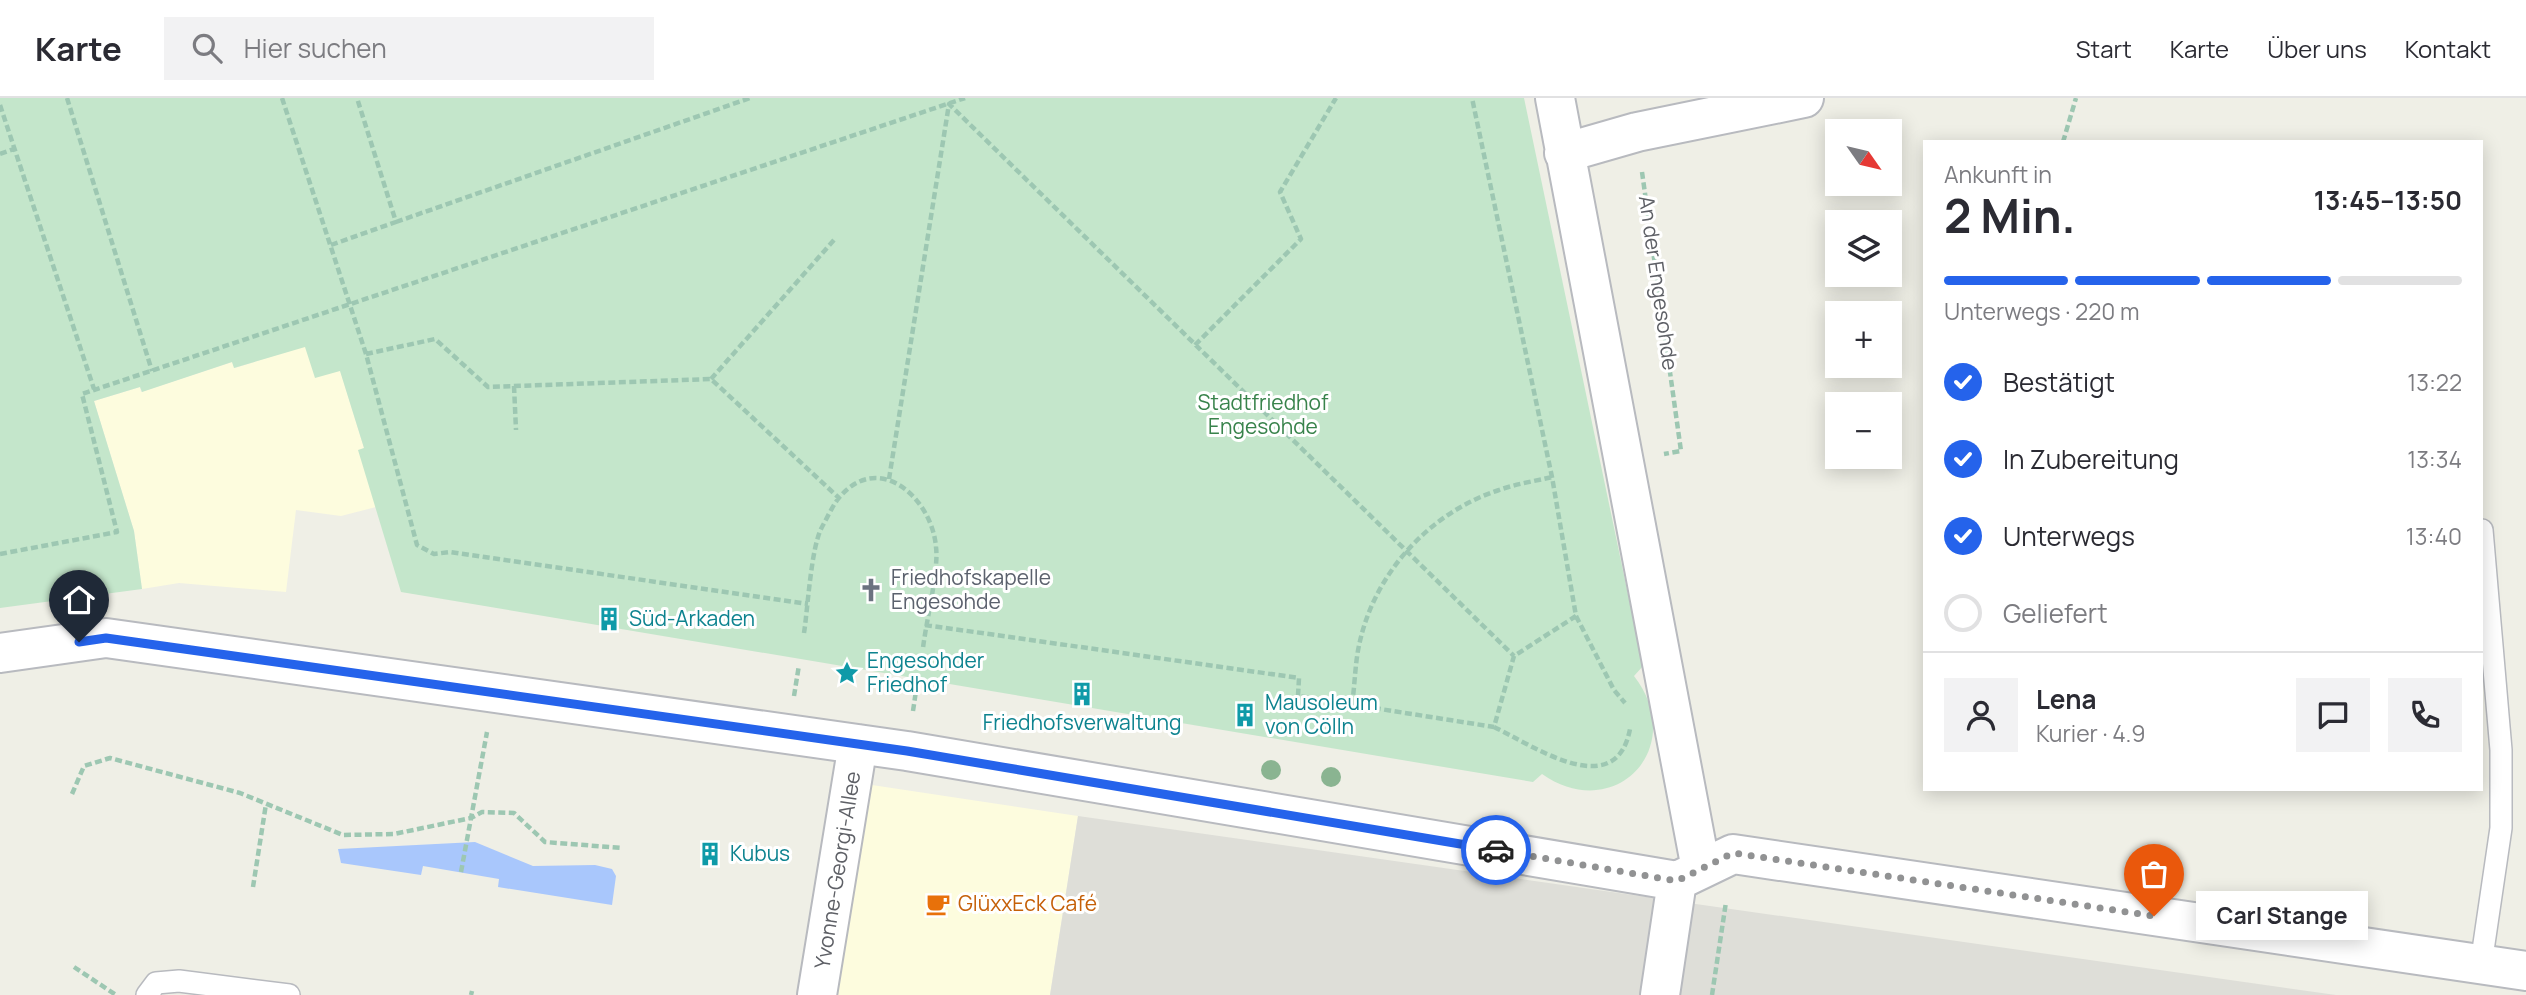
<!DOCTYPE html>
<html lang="de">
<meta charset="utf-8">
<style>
:root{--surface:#fff;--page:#f2f2f3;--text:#2b2b33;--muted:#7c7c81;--line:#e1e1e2;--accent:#2563eb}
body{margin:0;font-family:Manrope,sans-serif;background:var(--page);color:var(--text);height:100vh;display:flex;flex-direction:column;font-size:26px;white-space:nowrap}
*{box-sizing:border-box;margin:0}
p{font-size:23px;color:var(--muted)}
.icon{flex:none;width:38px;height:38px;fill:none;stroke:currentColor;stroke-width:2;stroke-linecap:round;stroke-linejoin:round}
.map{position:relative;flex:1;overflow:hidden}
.panel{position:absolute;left:1923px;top:42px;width:560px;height:651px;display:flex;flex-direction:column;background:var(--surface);border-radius:0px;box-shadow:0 4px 18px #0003}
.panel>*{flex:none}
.needle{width:46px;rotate:124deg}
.buttons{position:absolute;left:1825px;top:21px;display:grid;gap:14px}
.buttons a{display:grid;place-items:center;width:77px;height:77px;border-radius:0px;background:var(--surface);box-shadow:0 4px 18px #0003;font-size:35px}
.pin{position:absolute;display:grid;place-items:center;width:60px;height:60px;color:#fff;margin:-72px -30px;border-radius:50% 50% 50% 0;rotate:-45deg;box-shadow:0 0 7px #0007}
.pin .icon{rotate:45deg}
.courier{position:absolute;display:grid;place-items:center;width:70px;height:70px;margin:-35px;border:5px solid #2563eb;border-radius:50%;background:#fff;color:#222;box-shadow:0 2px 9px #0007}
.bubble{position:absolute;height:49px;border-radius:0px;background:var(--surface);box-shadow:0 4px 18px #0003;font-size:23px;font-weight:700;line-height:49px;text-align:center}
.overview em{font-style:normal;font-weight:700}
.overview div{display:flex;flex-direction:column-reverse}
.overview{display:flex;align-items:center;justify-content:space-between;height:119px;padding:0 21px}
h1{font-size:46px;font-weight:700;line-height:52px}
.bar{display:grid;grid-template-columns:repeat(4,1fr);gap:10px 7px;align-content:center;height:84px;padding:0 21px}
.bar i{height:9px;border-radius:5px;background:var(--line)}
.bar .on{background:var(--accent)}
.bar p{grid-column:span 4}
.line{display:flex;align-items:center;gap:18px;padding:0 21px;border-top:2px solid var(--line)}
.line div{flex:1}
.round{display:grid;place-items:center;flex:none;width:74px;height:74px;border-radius:0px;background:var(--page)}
ol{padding:0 21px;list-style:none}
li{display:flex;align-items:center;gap:21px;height:77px}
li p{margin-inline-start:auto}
li .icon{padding:7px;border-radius:50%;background:var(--accent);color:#fff;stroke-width:4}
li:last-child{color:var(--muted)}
li i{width:38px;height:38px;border:4px solid var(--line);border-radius:50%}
header{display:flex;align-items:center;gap:42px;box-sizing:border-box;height:98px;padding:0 35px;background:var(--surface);border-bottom:2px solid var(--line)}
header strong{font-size:33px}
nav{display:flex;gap:38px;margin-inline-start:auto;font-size:24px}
.search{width:490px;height:63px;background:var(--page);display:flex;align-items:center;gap:18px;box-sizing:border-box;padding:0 24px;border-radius:0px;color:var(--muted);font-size:26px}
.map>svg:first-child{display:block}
.commercial{fill:#fdfcde}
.industrial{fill:#deded8}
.green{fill:#c4e6cb}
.water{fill:#a9c7fc}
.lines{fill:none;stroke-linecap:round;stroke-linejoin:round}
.lane-casing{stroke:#b8babf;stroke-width:24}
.street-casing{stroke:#b8babf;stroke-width:42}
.path{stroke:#9dc7b2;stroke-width:4.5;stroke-dasharray:7 3.5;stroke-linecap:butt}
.lane{stroke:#fff;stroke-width:21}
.street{stroke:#fff;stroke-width:38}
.tree{fill:#8ab491}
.done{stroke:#919293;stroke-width:7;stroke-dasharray:0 12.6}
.route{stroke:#2563eb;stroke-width:9}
.labels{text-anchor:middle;stroke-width:6;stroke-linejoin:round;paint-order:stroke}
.street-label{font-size:21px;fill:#5e6066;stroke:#fff}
.park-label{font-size:21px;fill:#38834b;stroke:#fff}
.worship-label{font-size:21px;fill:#5b616d;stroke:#fff;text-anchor:start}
.culture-label{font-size:21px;fill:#0d838f;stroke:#fff;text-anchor:start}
.food-label{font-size:21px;fill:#c56008;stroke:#fff;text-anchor:start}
</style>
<header>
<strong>Karte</strong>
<div class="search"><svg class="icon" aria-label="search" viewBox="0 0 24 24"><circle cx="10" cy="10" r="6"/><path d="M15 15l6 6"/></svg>Hier suchen</div>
<nav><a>Start</a><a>Karte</a><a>Über uns</a><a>Kontakt</a></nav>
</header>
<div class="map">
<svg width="2526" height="897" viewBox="0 0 2526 897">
<rect width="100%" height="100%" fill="#efefe6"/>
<path class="commercial" d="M305,248L340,272L364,350L359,353L376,409L341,418L296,412L286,494L179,485L142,491L134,433L94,303L140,289L141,294L232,264L235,270Z
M872,687L1078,718L1050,897H836Z"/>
<path class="industrial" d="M1078,718L2336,897H1050Z"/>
<path class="green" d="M0,0H1524L1643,568L1634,578C1689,649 1615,727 1542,676L1533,684L401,494L358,352L364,350L340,273L315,280L305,249L234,270L232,264L142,294L140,289L94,303L134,433L142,491L0,510Z"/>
<path class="water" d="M475,744L533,768L595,767L612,771L616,778L612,807L498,789L499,781L423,768L421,777L341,765L338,751Z"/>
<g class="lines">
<g class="lane-casing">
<path id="lane" d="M2481,866L2501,730V652L2482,432
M147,897L156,885L179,883L289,897"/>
</g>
<g class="street-casing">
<path id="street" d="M1555,0L1701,771
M1564,55L1637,34L1804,0
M0,555L106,540L907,653L1677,783
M817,897L858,646
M1660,897L1677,783L1733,756L2526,873"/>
</g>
<path class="path" d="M67,0L152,273
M282,0L366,256L417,447L434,456L450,454L808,506
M0,7L94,291
M2063,44L2076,0
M0,56L14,51
M1642,74L1681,353L1664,356
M396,124L750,0
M331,147L396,124L357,0
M1195,247L1301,141L1280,94L1336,0
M366,256L435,241L488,289L711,281L839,400
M711,281L834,142
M514,288L516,332
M889,381L949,6L1514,558
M0,456L117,434L82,296L965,0
M1576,518L1614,592L1625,605
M925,527L1299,580L1298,598L1494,629L1514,558L1576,518L1552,379L1472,0
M804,535C808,509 811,449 822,429C827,420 832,409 838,401C878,351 932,400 936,449C939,472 926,524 923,550
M794,598L799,567
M1352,607C1355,586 1355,563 1360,543C1376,473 1431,414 1499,392C1516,386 1535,383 1552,379
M913,613L917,586
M1494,629C1532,647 1616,706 1630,631
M72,696L84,668L110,660L240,695L343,737L394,736L471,720L482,714L514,715L545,744L622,750
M461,774L487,634
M253,789L266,706
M74,869L116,897
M471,897L472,893
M1712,897L1726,804"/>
<use href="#lane" class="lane"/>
<use href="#street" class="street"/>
</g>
<g class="tree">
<circle cx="1271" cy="672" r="10"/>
<circle cx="1331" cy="679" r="10"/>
</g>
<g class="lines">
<path class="done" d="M1496,752L1677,783L1733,755L2154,818"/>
<path class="route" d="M79,544L106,540L907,653L1496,752"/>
</g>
<defs>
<g id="church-bare" transform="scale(1.89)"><path d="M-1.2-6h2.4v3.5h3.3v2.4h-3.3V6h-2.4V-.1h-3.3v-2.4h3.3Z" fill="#6b7280" stroke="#fff" stroke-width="2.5" paint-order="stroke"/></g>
<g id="building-bare" transform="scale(1.89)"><path d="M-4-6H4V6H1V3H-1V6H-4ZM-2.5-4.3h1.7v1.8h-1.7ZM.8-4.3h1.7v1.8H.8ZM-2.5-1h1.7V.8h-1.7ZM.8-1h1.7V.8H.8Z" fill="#0f9aa8" stroke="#fff" stroke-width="2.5" paint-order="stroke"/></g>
<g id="sight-bare" transform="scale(1.89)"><path d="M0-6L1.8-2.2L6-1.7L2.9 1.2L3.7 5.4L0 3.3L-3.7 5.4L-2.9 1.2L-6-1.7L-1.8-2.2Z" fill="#0f9aa8" stroke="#fff" stroke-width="2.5" paint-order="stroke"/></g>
<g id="cafe-bare" transform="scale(1.89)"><path d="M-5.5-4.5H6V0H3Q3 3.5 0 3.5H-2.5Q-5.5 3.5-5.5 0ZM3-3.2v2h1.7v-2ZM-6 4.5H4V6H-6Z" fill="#e8710a" stroke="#fff" stroke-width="2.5" paint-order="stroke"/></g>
</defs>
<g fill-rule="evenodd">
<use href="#church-bare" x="871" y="492"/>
<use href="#building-bare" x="609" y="521"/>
<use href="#sight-bare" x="847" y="575"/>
<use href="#building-bare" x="1082" y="596"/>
<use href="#building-bare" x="1245" y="617"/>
<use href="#building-bare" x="710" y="756"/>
<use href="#cafe-bare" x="938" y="806"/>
</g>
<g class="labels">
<g class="street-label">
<text transform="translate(1658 185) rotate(82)" y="7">An der Engesohde</text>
<text transform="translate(838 772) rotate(-81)" y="7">Yvonne-Georgi-Allee</text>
</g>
<g class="park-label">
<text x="1263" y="312">Stadtfriedhof<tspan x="1263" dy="24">Engesohde</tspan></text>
</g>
<g class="worship-label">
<text x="891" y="487">Friedhofskapelle<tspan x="891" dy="24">Engesohde</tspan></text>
</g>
<g class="culture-label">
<text x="629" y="528">Süd-Arkaden</text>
<text x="867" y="570">Engesohder<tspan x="867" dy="24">Friedhof</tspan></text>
<text x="1265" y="612">Mausoleum<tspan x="1265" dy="24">von Cölln</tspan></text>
<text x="1082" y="632" text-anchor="middle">Friedhofsverwaltung</text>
<text x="730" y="763">Kubus</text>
</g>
<g class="food-label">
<text x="958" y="813">GlüxxEck Café</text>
</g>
</g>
</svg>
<div class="buttons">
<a><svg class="needle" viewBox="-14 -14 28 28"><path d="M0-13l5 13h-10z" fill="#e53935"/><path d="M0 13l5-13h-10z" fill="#7c7c81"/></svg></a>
<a><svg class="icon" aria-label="layers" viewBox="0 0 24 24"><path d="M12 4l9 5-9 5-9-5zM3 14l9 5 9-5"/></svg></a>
<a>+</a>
<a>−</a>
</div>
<div class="pin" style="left:2154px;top:818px;background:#ea580c"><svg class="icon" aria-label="bag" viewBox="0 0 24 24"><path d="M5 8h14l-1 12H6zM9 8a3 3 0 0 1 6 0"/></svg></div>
<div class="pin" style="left:79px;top:544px;background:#1f2937"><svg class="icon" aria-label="home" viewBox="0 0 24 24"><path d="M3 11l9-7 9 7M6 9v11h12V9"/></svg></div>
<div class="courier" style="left:1496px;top:752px"><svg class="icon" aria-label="car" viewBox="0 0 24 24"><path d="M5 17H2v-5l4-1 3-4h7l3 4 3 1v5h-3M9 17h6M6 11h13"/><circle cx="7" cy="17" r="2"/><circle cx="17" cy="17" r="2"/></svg></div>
<div class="bubble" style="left:2196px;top:793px;width:172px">Carl Stange</div>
<section class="panel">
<div class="overview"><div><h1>2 Min.</h1><p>Ankunft in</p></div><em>13:45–13:50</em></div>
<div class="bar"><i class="on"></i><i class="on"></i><i class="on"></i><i></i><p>Unterwegs · 220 m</p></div>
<ol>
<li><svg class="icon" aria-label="check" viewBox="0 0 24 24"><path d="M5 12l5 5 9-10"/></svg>Bestätigt<p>13:22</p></li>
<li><svg class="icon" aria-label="check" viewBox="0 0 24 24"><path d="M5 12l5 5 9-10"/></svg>In Zubereitung<p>13:34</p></li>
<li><svg class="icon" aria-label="check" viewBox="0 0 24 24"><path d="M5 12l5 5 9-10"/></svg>Unterwegs<p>13:40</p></li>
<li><i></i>Geliefert</li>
</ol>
<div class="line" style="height:126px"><a class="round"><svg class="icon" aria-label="person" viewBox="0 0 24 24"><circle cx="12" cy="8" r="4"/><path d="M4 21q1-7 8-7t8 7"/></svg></a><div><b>Lena</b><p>Kurier · 4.9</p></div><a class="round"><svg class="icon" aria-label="chat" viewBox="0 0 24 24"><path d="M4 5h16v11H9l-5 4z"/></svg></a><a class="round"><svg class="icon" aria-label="phone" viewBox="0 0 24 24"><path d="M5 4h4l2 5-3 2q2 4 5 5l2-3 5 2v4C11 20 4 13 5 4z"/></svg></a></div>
</section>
</div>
